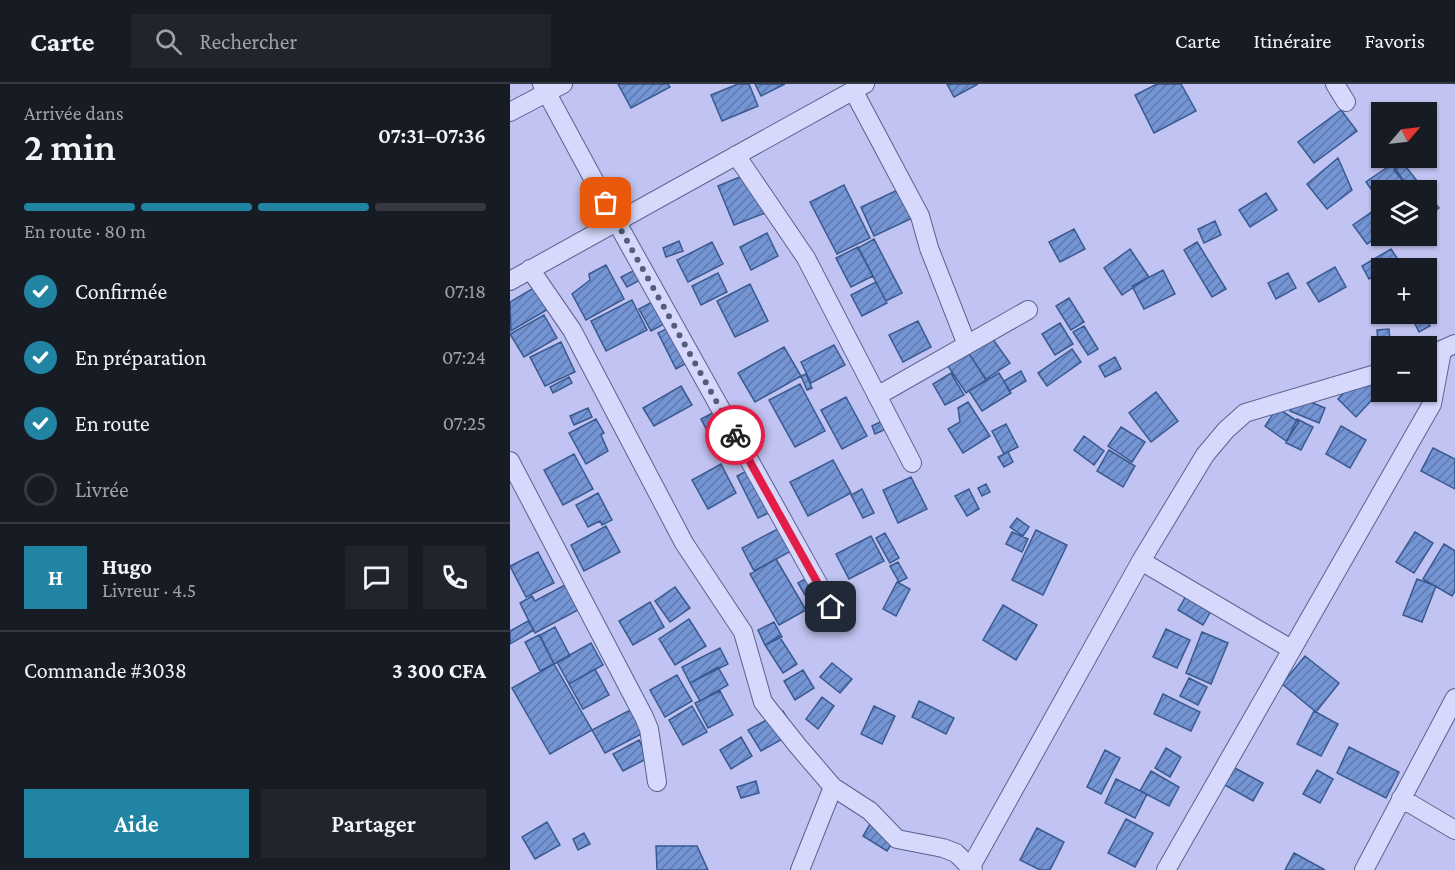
<!DOCTYPE html>
<html lang="fr">
<meta charset="utf-8">
<style>
:root{--surface:#171b24;--page:#20242c;--text:#f1f3f6;--muted:#9ea1a6;--line:#363941;--accent:#2184a2}
body{margin:0;font-family:"Crimson Pro",serif;background:var(--page);color:var(--text);height:100vh;display:flex;flex-direction:column;font-size:22px;white-space:nowrap}
*{box-sizing:border-box;margin:0}
p{font-size:20px;color:var(--muted)}
.icon{flex:none;width:33px;height:33px;fill:none;stroke:currentColor;stroke-width:2;stroke-linecap:round;stroke-linejoin:round}
.map{position:relative;flex:1;overflow:hidden}
.panel{display:flex;flex-direction:column;background:var(--surface);width:510px}
.panel>*{flex:none}
.needle{width:39px;rotate:62deg}
.tools{position:absolute;left:861px;top:18px;display:grid;gap:12px}
.tools a{display:grid;place-items:center;width:66px;height:66px;border-radius:0px;background:var(--surface);box-shadow:0 2px 4px #0004;font-size:30px}
.pin{position:absolute;display:grid;place-items:center;width:51px;height:51px;color:#fff;margin:-26px;border-radius:12px;box-shadow:0 3px 9px #0006}
.courier{position:absolute;display:grid;place-items:center;width:60px;height:60px;margin:-30px;border:4px solid #e11d48;border-radius:50%;background:#fff;color:#222;box-shadow:0 2px 8px #0007}
.overview em{font-style:normal;font-weight:600}
.overview div{display:flex;flex-direction:column-reverse}
.overview{display:flex;align-items:center;justify-content:space-between;height:102px;padding:0 24px}
h1{font-size:39px;font-weight:600;line-height:45px}
.bar{display:grid;grid-template-columns:repeat(4,1fr);gap:9px 6px;align-content:center;height:72px;padding:0 24px}
.bar i{height:8px;border-radius:4px;background:var(--line)}
.bar .active{background:var(--accent)}
.bar p{grid-column:span 4}
.line{display:flex;align-items:center;gap:15px;padding:0 24px;border-top:2px solid var(--line)}
.line div{flex:1}
.round{display:grid;place-items:center;flex:none;width:63px;height:63px;border-radius:0px;background:var(--page)}
ol{padding:0 24px;list-style:none}
li{display:flex;align-items:center;gap:18px;height:66px}
li p{margin-inline-start:auto}
li .icon{padding:6px;border-radius:50%;background:var(--accent);color:#fff;stroke-width:4}
li:last-child{color:var(--muted)}
li i{width:33px;height:33px;border:3px solid var(--line);border-radius:50%}
.primary-button{display:flex;gap:12px;margin-top:auto;padding:12px 24px}
.primary-button a{flex:1;height:69px;border-radius:0px;background:var(--accent);color:#fff;font-size:24px;font-weight:600;line-height:69px;text-align:center}
.primary-button a+a{background:var(--page);color:var(--text)}
header{display:flex;align-items:center;gap:36px;box-sizing:border-box;height:84px;padding:0 30px;background:var(--surface);border-bottom:2px solid var(--line)}
header strong{font-size:28px}
nav{display:flex;gap:33px;margin-inline-start:auto;font-size:21px}
.search{width:420px;height:54px;background:var(--page);display:flex;align-items:center;gap:15px;box-sizing:border-box;padding:0 21px;border-radius:0px;color:var(--muted);font-size:22px}
main{display:flex;flex:1;min-height:0}
.map>svg:first-child{display:block}
.building{fill:url(#building-hatch);stroke:#3a598f;stroke-width:1.5}
.lines{fill:none;stroke-linecap:round;stroke-linejoin:round}
.street-casing{stroke:#57638e;stroke-width:20}
.street{stroke:#d6d8fc;stroke-width:18}
.done{stroke:#565d7c;stroke-width:6;stroke-dasharray:0 10.8}
.route{stroke:#e11d48;stroke-width:8}
</style>
<header>
<strong>Carte</strong>
<div class="search"><svg class="icon" aria-label="search" viewBox="0 0 24 24"><circle cx="10" cy="10" r="6"/><path d="M15 15l6 6"/></svg>Rechercher</div>
<nav><a>Carte</a><a>Itinéraire</a><a>Favoris</a></nav>
</header>
<main>
<section class="panel">
<div class="overview"><div><h1>2 min</h1><p>Arrivée dans</p></div><em>07:31–07:36</em></div>
<div class="bar"><i class="active"></i><i class="active"></i><i class="active"></i><i></i><p>En route · 80 m</p></div>
<ol>
<li><svg class="icon" aria-label="check" viewBox="0 0 24 24"><path d="M5 12l5 5 9-10"/></svg>Confirmée<p>07:18</p></li>
<li><svg class="icon" aria-label="check" viewBox="0 0 24 24"><path d="M5 12l5 5 9-10"/></svg>En préparation<p>07:24</p></li>
<li><svg class="icon" aria-label="check" viewBox="0 0 24 24"><path d="M5 12l5 5 9-10"/></svg>En route<p>07:25</p></li>
<li><i></i>Livrée</li>
</ol>
<div class="line" style="height:108px"><b class="round" style="background:var(--accent);color:#fff">H</b><div><b>Hugo</b><p>Livreur · 4.5</p></div><a class="round"><svg class="icon" aria-label="chat" viewBox="0 0 24 24"><path d="M4 5h16v11H9l-5 4z"/></svg></a><a class="round"><svg class="icon" aria-label="phone" viewBox="0 0 24 24"><path d="M5 4h4l2 5-3 2q2 4 5 5l2-3 5 2v4C11 20 4 13 5 4z"/></svg></a></div>
<div class="line" style="height:78px"><div>Commande #3038</div><b>3 300 CFA</b></div>
<div class="primary-button"><a>Aide</a><a>Partager</a></div>
</section>
<div class="map">
<svg width="945" height="786" viewBox="0 0 945 786">
<defs>
<pattern id="building-hatch" width="6" height="6" patternUnits="userSpaceOnUse" patternTransform="scale(1.5)"><rect width="6" height="6" fill="#7494d4"/><path d="M-1 1l2-2M0 6l6-6M5 7l2-2" fill="none" stroke="#5e79ad"/></pattern>
</defs>
<rect width="100%" height="100%" fill="#c1c4f2"/>
<path class="building" d="M108,0H158L160,3L121,24Z
M228,0H239L248,22L212,37L201,11Z
M245,0H275L251,12Z
M437,0H468L444,13Z
M647,0H671L686,27L644,49L625,11Z
M831,26L847,47L804,79L788,58Z
M828,74L842,106L817,125L797,100Z
M893,79L908,98L899,105L884,86Z
M882,80L900,106H872V121L856,98Z
M242,88L258,128L224,141L208,102Z
M334,101L360,154L327,170L300,118Z
M394,103L407,132L364,152L351,123Z
M916,108L929,124L923,129L916,121Z
M756,109L767,126L740,143L729,126Z
M863,127L872,139V150L857,160L843,141Z
M705,137L711,151L694,159L688,145Z
M564,145L575,165L550,178L539,158Z
M257,149L268,172L241,186L230,163Z
M364,155L392,209L376,217L348,164Z
M169,157L173,167L156,173L153,164Z
M202,158L213,180L178,198L167,176Z
M687,158L716,205L702,213L674,166Z
M348,163L363,192L341,203L326,174Z
M620,165L639,193L612,211L594,184Z
M881,165L889,177L876,184H872V187L859,195L852,182Z
M96,181L114,215L76,236L62,210L80,196L79,190Z
M825,183L836,203L809,218L797,199Z
M125,186L130,196L117,203L111,193Z
M653,186L665,210L634,225L622,202Z
M208,189L217,208L191,221L182,202Z
M778,189L786,204L766,215L758,199Z
M366,198L377,219L352,232L341,211Z
M240,200L258,237L225,253L207,217Z
M27,202L40,224L1,247L0,218Z
M153,212L165,234L141,247L129,225Z
M559,214L574,238L561,246L546,222Z
M122,216L137,246L96,267L81,237Z
M900,230H914L920,242L909,248Z
M34,231L47,254L14,273L0,250Z
M408,237L421,263L393,278L379,251Z
M168,239L186,274L166,285L148,249Z
M550,239L563,260L545,271L532,250Z
M574,242L588,265L578,271L563,248Z
M879,245L880,258L868,259L867,246Z
M482,254L500,279L476,295L459,270Z
M51,258L65,288L35,302L20,273Z
M324,261L335,281L301,299L291,278Z
M274,263L291,292L245,318L228,289Z
M562,265L571,278L537,302L528,289Z
M458,268L476,296L456,309L438,282Z
M605,273L611,285L595,293L589,282Z
M511,287L516,297L499,307L494,297Z
M853,288L872,305L846,333L828,315Z
M441,289L454,311L435,321L423,300Z
M489,289L501,309L472,327L459,307Z
M296,290L302,304L297,306L291,292Z
M59,293L62,299L43,309L40,303Z
M290,300L315,347L285,363L259,316Z
M171,302L182,321L144,342L133,324Z
M646,308L668,337L641,358L619,329Z
M786,312L815,324L809,339L780,327Z
M336,313L357,352L332,365L311,326Z
M458,318L480,352L453,369L438,345L450,338L448,324Z
M214,323L230,354L207,366L191,335Z
M78,324L82,333L64,341L60,332Z
M767,324L789,338L776,357L755,342Z
M383,332L387,340L365,350L362,342Z
M86,335L94,349L91,351L98,367L76,380L59,349Z
M787,335L803,343L791,366L776,359Z
M496,340L508,363L494,370L482,347Z
M831,342L856,356L840,384L816,370Z
M611,343L635,358L622,378L598,362Z
M574,352L594,367L584,381L564,366Z
M923,364L945,375V405L911,387Z
M599,366L625,382L613,403L587,387Z
M498,368L503,378L494,383L488,373Z
M64,370L83,405L53,421L34,386Z
M323,376L341,409L298,432L280,398Z
M211,380L226,409L198,425L182,396Z
M246,382L267,425L248,434L227,392Z
M401,393L417,425L388,439L373,406Z
M476,400L480,408L472,412L468,404Z
M352,405L364,429L353,434L341,411Z
M459,405L469,425L457,432L445,412Z
M88,409L102,436L92,441L90,437L78,443L66,421Z
M507,434L519,443L513,452L500,443Z
M96,442L110,468L74,487L61,461Z
M273,442L285,465L244,487L232,464Z
M526,446L557,461L533,511L502,496Z
M502,448L518,455L512,468L496,460Z
M905,448L923,459L904,489L886,478Z
M375,449L389,474L380,479L366,454Z
M361,452L374,477L339,495L326,470Z
M934,460L945,467V507L942,512L913,495Z
M28,468L44,499L16,513L0,482Z
M266,475L296,526L269,541L240,490Z
M388,478L397,494L389,498L380,482Z
M302,491L320,522L306,530L288,499Z
M907,495L926,502L912,538L893,531Z
M387,498L400,505L386,532L373,525Z
M55,501L68,526L25,549L10,519L22,512L25,517Z
M165,503L180,524L160,538L145,517Z
M680,505L705,520L693,541L668,526Z
M140,518L154,543L123,561L109,537Z
M493,521L527,541L506,576L473,556Z
M179,535L196,562L165,581L149,555Z
M18,537L24,546L0,560V547Z
M264,538L272,553L255,561L248,546Z
M45,543L60,572L44,580L30,551Z
M656,545L680,556L667,584L643,573Z
M692,548L718,559L701,600L676,589Z
M29,551L44,580L30,587L15,558Z
M269,552L287,580L273,589L255,561Z
M81,559L93,581L59,600L47,578Z
M210,564L218,580L180,599L172,583Z
M795,572L829,599L806,628L772,600Z
M322,579L342,595L330,609L310,593Z
M44,580L82,646L40,670L2,604Z
M208,583L218,601L190,617L180,599Z
M85,585L99,611L73,625L59,600Z
M293,586L304,604L285,616L274,597Z
M167,591L182,617L155,633L140,606Z
M679,594L697,603L688,621L670,612Z
M210,607L223,631L198,644L185,619Z
M653,610L690,628L681,647L644,630Z
M312,613L324,622L308,645L296,635Z
M409,617L444,634L436,650L402,633Z
M182,622L197,648L173,661L159,636Z
M364,622L385,632L372,660L351,650Z
M126,623L139,646L95,669L82,646Z
M273,627L285,648L251,667L238,646Z
M804,627L828,640L811,672L787,660Z
M231,653L242,672L221,685L210,666Z
M129,656L138,674L113,687L103,670Z
M839,663L889,688L876,714L827,689Z
M656,664L671,673L660,693L645,684Z
M595,666L610,674L591,710L577,703Z
M723,683L753,699L743,717L713,700Z
M807,686L823,695L810,719L793,710Z
M641,687L669,703L659,722L630,707Z
M606,695L637,710L625,734L595,719Z
M246,697L249,709L231,714L227,703Z
M366,730L391,746L377,767L353,752Z
M616,735L643,749L625,783L598,769Z
M37,738L50,761L25,775L12,753Z
M527,744L554,758L540,786H530L510,776Z
M74,749L80,760L68,766L63,755Z
M146,762H187L198,786H147Z
M784,769L815,786H775Z"/>
<g class="lines">
<g class="street-casing">
<path id="street" d="M32,0L106,137L321,523
M825,0L836,18
M343,6L410,132L419,164L457,261
M0,28L53,0
M226,71L296,174L402,379
M20,185L62,246L174,459L233,548L253,618L287,661L323,703L360,727L387,755L433,764L446,769L463,786
M0,197L355,0
M916,273L945,260
M367,312L518,226
M0,377L134,633L139,645L147,698
M631,477L781,565
M891,714L945,746
M290,786L323,703
M459,786L631,477L695,371L716,346L735,329L872,288
M656,786L922,320L932,267
M854,786L945,614"/>
</g>
<use href="#street" class="street"/>
</g>
<g class="lines">
<path class="done" d="M96,119L225,351"/>
<path class="route" d="M225,351L321,523"/>
</g>
</svg>
<div class="tools">
<a><svg class="needle" viewBox="-14 -14 28 28"><path d="M0-13l5 13h-10z" fill="#e53935"/><path d="M0 13l5-13h-10z" fill="#9ea1a6"/></svg></a>
<a><svg class="icon" aria-label="layers" viewBox="0 0 24 24"><path d="M12 4l9 5-9 5-9-5zM3 14l9 5 9-5"/></svg></a>
<a>+</a>
<a>−</a>
</div>
<div class="pin" style="left:96px;top:119px;background:#ea580c"><svg class="icon" aria-label="bag" viewBox="0 0 24 24"><path d="M5 8h14l-1 12H6zM9 8a3 3 0 0 1 6 0"/></svg></div>
<div class="pin" style="left:321px;top:523px;background:#1f2937"><svg class="icon" aria-label="home" viewBox="0 0 24 24"><path d="M3 11l9-7 9 7M6 9v11h12V9"/></svg></div>
<div class="courier" style="left:225px;top:351px"><svg class="icon" aria-label="bike" viewBox="0 0 24 24"><circle cx="6" cy="16" r="4"/><circle cx="18" cy="16" r="4"/><path d="M6 16l4-8h5l3 8M10 8l3 8H6M13 5h3"/></svg></div>
</div>
</main>
